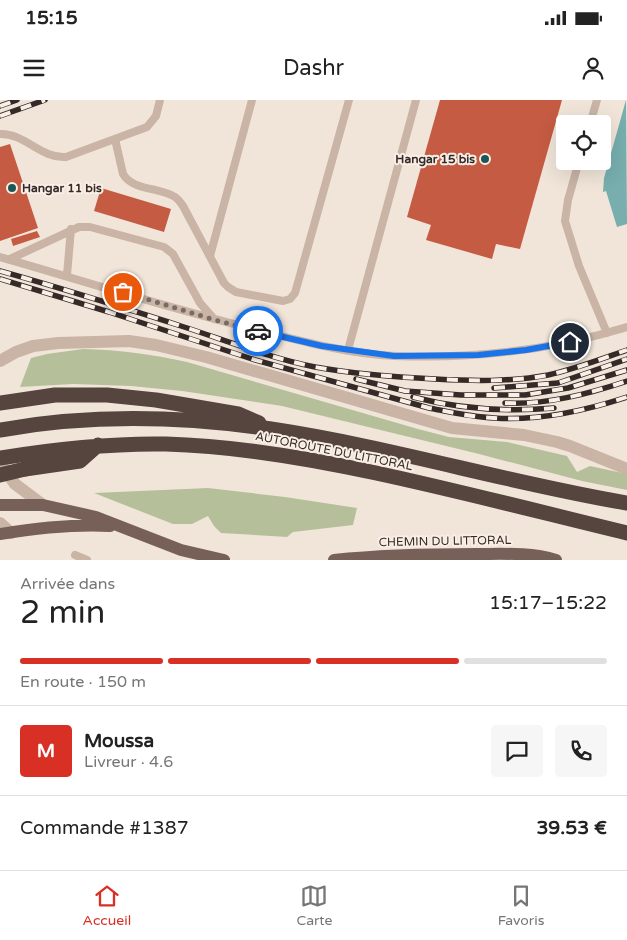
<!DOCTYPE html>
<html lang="fr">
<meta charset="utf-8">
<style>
:root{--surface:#fff;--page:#f6f6f6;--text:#222;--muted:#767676;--line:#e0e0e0;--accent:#d93025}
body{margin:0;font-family:"Varela Round",sans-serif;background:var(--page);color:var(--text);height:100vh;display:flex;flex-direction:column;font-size:19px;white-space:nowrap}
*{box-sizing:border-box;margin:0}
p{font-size:16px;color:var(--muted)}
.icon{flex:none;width:28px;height:28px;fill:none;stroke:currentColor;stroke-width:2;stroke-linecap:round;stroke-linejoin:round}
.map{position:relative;height:460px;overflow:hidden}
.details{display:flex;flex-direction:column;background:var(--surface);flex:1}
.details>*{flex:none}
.fabs{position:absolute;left:556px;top:15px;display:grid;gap:10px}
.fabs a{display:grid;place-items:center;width:55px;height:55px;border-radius:5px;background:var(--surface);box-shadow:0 5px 20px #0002;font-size:25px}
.pin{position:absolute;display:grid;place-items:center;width:42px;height:42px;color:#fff;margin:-21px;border:2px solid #fff;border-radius:50%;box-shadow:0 1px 5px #0007}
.courier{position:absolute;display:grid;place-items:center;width:50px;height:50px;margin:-25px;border:4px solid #1a73e8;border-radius:50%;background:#fff;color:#222;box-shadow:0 1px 6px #0007}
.summary em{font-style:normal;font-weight:600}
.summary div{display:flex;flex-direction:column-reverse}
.summary{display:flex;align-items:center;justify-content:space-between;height:85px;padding:0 20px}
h1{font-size:32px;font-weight:600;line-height:38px}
.bar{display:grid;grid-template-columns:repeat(4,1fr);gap:8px 5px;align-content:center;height:60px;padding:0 20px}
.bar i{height:6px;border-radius:4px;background:var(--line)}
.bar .selected{background:var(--accent)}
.bar p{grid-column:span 4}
.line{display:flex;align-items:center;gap:12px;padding:0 20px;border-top:1px solid var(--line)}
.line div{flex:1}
.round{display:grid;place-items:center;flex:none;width:52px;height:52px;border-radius:5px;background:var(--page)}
.status{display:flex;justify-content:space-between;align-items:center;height:35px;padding:0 25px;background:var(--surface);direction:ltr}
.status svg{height:14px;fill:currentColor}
header{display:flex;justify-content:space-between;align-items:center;height:65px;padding:0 20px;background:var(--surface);font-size:22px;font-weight:600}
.dock{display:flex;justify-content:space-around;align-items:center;height:70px;border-top:1px solid var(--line);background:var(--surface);font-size:14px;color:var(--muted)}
.dock a{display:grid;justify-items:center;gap:2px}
.dock .selected{color:var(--accent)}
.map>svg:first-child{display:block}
.green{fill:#b5c09a}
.water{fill:#78aeae}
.building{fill:#c65b43}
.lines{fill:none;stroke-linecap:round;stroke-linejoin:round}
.lane{stroke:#c9b4a5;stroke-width:8}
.street{stroke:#c9b4a5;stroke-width:12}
.primary{stroke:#776058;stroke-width:12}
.highway{stroke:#56443e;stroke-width:15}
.rail-casing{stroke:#352a27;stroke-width:5.5}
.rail{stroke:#f9efe6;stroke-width:4;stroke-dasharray:11;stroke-linecap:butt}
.highway-bridge{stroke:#56443e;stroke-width:15}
.done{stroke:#776b65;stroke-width:5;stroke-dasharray:0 9}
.route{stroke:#1a73e8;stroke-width:6}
.poi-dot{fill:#1c5657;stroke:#f9efe6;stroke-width:2}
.labels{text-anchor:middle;stroke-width:4;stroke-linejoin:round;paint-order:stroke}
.poi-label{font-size:12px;font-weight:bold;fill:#352a27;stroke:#f9efe6;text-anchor:end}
.street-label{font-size:12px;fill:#352a27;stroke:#f9efe6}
</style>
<div class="status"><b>15:15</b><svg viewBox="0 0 49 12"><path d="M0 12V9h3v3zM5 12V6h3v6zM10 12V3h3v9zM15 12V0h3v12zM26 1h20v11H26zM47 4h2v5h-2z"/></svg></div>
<header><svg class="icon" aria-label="menu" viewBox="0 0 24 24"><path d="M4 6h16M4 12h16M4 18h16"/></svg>Dashr<svg class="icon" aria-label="person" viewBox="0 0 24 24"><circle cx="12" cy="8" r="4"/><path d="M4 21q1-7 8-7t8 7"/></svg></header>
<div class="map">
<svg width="627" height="460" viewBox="0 0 627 460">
<rect width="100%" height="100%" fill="#f1e5d9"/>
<path class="green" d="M83,249C121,250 151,254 187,262L418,329L449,337L507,342L567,356L577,372L590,366L627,374V390L582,381L479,354L282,306L182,291L131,286L73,284L20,287L31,258L47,254Z
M208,388L285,397L357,408L353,425L293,432L287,437L221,433L214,426L208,416L192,424H173L94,393Z"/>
<path class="water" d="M626,0L627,124L617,127L606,91L603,92L604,78Z"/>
<path class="building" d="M440,0H562L520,149L496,144L492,159L426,140L431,125L407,117Z
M10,44L38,128L0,141V47Z
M101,88L171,109L164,132L94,111Z
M37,131L40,137L13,146L11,139Z"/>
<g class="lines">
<path class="lane" d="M590,24L597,0
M0,34C25,33 41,59 66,57L147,27L156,16L160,0
M115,39L123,74C133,91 160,87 175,97C178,99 181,103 183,106L224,183L228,187L236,192L283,201L290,199L295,193L349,0
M579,61L568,100L565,121L579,166L607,233
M210,156L252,0
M0,157C87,182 174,210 262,231C305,242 350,254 395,256C473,259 552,250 627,227
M10,159L79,127H90L164,147L173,154L200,203L214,219
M67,175L71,129
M348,250L416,0
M75,455L87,460"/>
<path class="street" d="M0,261L16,252L33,246L58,243L129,241L156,245L206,257L452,328L524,335L557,342L570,346L627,369
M0,363L15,384L43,405
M0,423L11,433"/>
<path class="primary" d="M0,405H43L96,417L181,450L224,460
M0,434C37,428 72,424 110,426
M334,460C381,455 428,454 476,454C502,454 530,452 556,460"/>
<path class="highway" d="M0,303L55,295H107L156,300L238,314L259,323
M0,330C89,314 182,316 271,329C391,347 508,383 627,403
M0,358C55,349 110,343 166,344C237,346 307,358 376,373C460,391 544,413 627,433
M25,369L80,361L98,345"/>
<g class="rail-casing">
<path id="rail" d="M0,6L17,0
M0,16L45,0
M0,171C61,188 121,207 181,226C225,240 269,258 315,267C355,274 394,277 435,279C472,281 511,282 548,275C575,269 601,259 627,250
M0,179L109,212L252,259L429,308C450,312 472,317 494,318C539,321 584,311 627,297
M356,279L405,291L461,295H525L568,288L627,270
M494,288L558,283L627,259
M413,297C459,309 507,312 554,308
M505,303C546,305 588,294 627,281"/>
</g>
<use href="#rail" class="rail"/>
<path class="highway-bridge" d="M0,375L25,369"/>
</g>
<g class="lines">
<path class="done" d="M123,192L215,220L258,231"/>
<path class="route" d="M258,231L322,246L394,256L478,255L526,250L570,242"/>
</g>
<g class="poi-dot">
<circle cx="485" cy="59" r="5"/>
<circle cx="12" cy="88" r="5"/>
</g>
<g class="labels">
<g class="poi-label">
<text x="475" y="63">Hangar 15 bis</text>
<text x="22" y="92" text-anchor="start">Hangar 11 bis</text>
</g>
<g class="street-label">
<text transform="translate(334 351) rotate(11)" y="4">AUTOROUTE DU LITTORAL</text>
<text transform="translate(445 441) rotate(-1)" y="4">CHEMIN DU LITTORAL</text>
</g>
</g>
</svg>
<div class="fabs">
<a><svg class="icon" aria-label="locate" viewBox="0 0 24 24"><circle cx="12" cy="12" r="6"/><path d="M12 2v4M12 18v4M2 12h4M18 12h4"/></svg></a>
</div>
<div class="pin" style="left:123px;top:192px;background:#ea580c"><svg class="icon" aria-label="bag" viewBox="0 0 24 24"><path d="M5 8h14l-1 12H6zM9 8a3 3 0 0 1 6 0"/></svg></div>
<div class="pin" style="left:570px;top:242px;background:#1f2937"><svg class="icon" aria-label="home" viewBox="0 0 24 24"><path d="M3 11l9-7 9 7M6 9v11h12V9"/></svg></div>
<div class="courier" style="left:258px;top:231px"><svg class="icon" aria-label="car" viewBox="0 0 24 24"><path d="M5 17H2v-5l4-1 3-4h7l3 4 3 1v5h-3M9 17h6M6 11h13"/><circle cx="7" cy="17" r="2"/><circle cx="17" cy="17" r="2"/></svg></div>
</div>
<section class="details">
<div class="summary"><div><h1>2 min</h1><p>Arrivée dans</p></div><em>15:17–15:22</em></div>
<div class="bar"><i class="selected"></i><i class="selected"></i><i class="selected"></i><i></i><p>En route · 150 m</p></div>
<div class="line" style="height:90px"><b class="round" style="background:var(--accent);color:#fff">M</b><div><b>Moussa</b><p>Livreur · 4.6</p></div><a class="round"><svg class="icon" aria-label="chat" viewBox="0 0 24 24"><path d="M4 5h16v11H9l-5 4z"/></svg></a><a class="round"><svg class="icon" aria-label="phone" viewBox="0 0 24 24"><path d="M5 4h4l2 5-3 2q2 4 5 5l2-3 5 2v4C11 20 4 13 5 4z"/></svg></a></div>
<div class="line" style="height:65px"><div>Commande #1387</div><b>39.53 €</b></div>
</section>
<nav class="dock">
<a class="selected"><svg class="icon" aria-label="home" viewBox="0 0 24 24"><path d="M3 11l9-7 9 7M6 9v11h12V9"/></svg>Accueil</a>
<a><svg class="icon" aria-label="map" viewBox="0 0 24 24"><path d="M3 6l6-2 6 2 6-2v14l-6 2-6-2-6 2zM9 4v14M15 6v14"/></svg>Carte</a>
<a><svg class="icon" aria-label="saved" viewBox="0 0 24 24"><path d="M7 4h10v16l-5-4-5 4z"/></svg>Favoris</a>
</nav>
